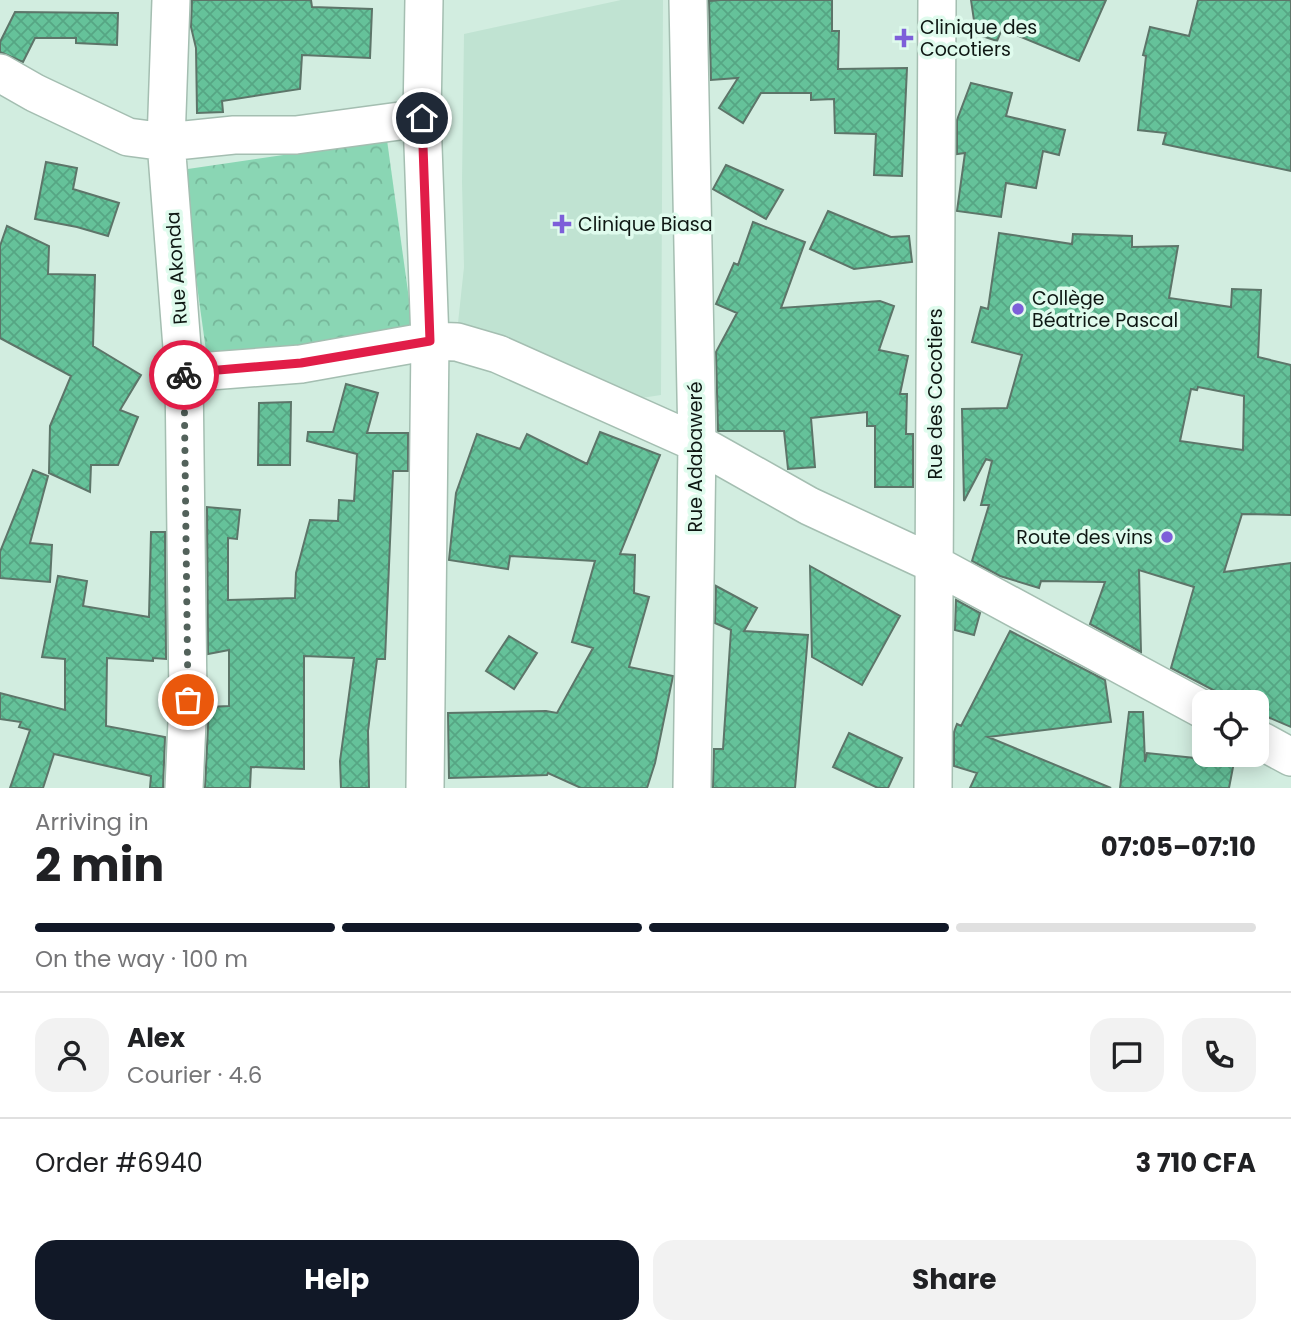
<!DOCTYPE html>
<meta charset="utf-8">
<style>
:root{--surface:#fff;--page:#f2f2f2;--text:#202124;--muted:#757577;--line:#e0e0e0;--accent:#111827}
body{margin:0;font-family:Poppins,sans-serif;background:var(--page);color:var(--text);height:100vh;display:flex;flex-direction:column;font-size:26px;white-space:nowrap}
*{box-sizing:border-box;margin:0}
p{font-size:23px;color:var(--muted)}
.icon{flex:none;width:38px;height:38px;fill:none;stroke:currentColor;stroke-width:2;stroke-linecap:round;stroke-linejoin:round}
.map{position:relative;height:788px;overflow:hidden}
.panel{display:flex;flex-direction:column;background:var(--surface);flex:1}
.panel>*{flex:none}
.tools{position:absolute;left:1192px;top:690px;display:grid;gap:14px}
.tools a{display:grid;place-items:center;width:77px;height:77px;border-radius:14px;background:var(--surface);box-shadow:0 4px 18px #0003;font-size:35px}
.pin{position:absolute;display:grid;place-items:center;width:60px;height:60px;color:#fff;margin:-30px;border:4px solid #fff;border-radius:50%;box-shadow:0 2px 7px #0007}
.courier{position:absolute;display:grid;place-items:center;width:70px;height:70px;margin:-35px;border:5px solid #e11d48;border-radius:50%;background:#fff;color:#222;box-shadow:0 2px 9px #0007}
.summary em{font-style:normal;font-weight:700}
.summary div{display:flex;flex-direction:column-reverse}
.summary{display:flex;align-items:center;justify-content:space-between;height:119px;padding:0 35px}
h1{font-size:46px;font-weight:700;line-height:52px}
.bar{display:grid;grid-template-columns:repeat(4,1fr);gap:10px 7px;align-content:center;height:84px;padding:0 35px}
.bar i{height:9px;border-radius:5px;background:var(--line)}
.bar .current{background:var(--accent)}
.bar p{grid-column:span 4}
.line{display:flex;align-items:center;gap:18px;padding:0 35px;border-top:2px solid var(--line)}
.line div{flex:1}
.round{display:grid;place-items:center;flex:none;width:74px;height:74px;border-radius:21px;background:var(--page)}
.action{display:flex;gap:14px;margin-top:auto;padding:14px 35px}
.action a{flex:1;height:80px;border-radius:21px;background:var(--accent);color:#fff;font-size:28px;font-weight:700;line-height:80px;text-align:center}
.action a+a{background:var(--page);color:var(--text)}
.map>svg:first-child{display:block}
.built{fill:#c0e3d2}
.park{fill:url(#park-crowns)}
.building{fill:url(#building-cross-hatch);stroke:#5d7569;stroke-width:2;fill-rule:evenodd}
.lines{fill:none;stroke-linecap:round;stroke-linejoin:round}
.street-casing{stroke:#a4beb1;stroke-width:40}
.street{stroke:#fff;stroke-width:37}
.done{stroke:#53625b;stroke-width:7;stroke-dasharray:0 12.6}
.route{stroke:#e11d48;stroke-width:9}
.poi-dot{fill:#7d5fd9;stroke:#dffbed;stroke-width:2.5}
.labels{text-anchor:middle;stroke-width:7;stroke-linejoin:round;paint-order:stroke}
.poi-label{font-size:19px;fill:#0e1713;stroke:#dffbed;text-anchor:start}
.street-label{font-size:19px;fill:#0e1713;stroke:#dffbed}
</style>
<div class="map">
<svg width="1291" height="788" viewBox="0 0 1291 788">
<defs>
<pattern id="park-crowns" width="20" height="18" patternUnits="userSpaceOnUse" patternTransform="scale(1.75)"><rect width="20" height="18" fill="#8ad6b4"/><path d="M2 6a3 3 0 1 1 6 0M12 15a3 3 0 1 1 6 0" fill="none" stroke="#76b79a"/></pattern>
<pattern id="building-cross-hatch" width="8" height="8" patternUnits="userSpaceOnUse" patternTransform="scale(1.75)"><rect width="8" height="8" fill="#65c29a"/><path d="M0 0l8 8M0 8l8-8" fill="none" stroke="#56a684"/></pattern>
</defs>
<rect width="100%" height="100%" fill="#d2ede0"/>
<path class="built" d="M621,0H663L661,395L622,401L458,323L464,267L462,182L464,34Z"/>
<path class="park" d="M387,140L414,335L208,365L181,170Z"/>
<path class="building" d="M192,0H311L312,7L372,9L370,58L302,55L300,89L222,101L223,112L197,113L196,48L191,27Z
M721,0H832V31H839L838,69L907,68L902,176L874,175L876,134L835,133L834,99L811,100V93H761L743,123L719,108L738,78L711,80L709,1Z
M971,0H1106L1079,61L1002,29L997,41L976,34Z
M1198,0H1291V171L1163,144L1166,133L1138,130L1146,56L1143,55L1150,27L1189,36Z
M15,12L118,13L117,45L76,43V38H35L23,62L0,52V42Z
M971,83L1012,93L1006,116L1065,130L1059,155L1043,151L1036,188L1006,183L1001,217L957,211L965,153L957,154V120Z
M46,162L77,168L73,189L119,203L108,236L77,227L35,219Z
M726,165L783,190L766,219L713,189Z
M828,211L891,237L909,236L912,262L854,269L810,249Z
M753,222L805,242L781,308L880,301L894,306L879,350L908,356L900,394H907L906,434H913V487H875V426H867V412L811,418L815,467L788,469L784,431H718L716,352L737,313L716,304L734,263L738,265Z
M7,226L49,246L48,274L95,275L93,346L141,375L120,410L138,417L118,465H91L90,492L49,473L50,426L71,376L0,338V246Z
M999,233L1072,244L1073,234L1132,236V247L1178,246L1169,298L1231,307L1232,289L1261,290L1258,357L1291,365V515L1242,514L1224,572L1291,563V727L1256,712V702H1236L1171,668L1194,587L1139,570L1141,652L1090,624L1105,582L1041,581L1039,588L1000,576L972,561L989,505H981L992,461L986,459L964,501L962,409L1007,408L1022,355L972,342L981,307L988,309ZM1198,387L1244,396L1243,450L1180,441L1191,389L1197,390Z
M346,384L378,393L367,433H408V471H393L385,659H377L368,731L369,788H341L340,761L354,658L304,656V769L251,767L250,788H205L209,707L229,706V650L208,654L207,507L240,510L237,539L228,538V600L295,598L296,573L310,520L338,521L339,500L354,501L357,454L307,441L308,432H333Z
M291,402L290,465H258L259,403Z
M600,432L660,455L620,554L635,555L634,593L649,597L629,667L673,676L655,763L647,788H581L548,773L547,775L449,778L448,713L546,711L557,713L593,648L572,642L595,561L510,556L508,569L449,560L456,493L477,434L520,449L527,434L587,464Z
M33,470L48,476L30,543L52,545L50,582L0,578V552Z
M151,532H165L166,659L153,658V661L107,658L106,726L165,737L163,788H150L151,776L54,754L43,788H10L30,730L19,727L21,722L0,719V693L65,710V659L42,657L58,576L87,581L83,606L149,617Z
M810,566L900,616L862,685L812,657Z
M716,586L757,608L744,631L808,635L795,788H713L714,749H723L731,630L715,623Z
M956,600L980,613L974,635L955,630Z
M1010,631L1105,680L1111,722L988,737L1111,788H970L977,773L954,766V732L957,724L961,726Z
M509,636L537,653L514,689L486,671Z
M1129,712H1143L1145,762L1147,753L1234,762L1229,788H1120Z
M849,733L902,758L888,788H878L833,767Z"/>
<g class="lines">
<g class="street-casing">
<path id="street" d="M171,0L166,142L184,373L188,700L184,788
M688,0L697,443L692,788
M0,73L35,93L128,137L166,142L234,135H296L422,118L430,341L301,364L184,373
M422,118L424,0
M1256,738L1291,757
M425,788L430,341L457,342L498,354L697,443L809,506L934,564L1204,710
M933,788L937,0"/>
</g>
<use href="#street" class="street"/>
</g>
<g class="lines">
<path class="done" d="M184,375L188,700"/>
<path class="route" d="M184,375V373L301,363L430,341L422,118"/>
</g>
<g class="poi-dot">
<path d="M900.5 27.5h7v7h7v7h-7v7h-7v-7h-7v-7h7z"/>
<path d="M558.5 213.5h7v7h7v7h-7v7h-7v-7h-7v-7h7z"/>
<circle cx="1018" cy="309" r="7"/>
<circle cx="1167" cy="537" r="7"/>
</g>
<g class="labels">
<g class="poi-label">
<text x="920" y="34">Clinique des<tspan x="920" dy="22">Cocotiers</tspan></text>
<text x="578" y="231">Clinique Biasa</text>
<text x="1032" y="305">Collège<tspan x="1032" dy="22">Béatrice Pascal</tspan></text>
<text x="1153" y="544" text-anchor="end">Route des vins</text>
</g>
<g class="street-label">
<text transform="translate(176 268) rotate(-94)" y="7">Rue Akonda</text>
<text transform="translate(935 394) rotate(-90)" y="7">Rue des Cocotiers</text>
<text transform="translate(695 457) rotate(-90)" y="7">Rue Adabaweré</text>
</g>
</g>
</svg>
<div class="tools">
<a><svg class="icon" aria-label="locate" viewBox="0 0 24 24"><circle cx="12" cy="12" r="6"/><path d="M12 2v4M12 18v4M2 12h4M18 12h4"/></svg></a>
</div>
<div class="pin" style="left:188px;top:700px;background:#ea580c"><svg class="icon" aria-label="bag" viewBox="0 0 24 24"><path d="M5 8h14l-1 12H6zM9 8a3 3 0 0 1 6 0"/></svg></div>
<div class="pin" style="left:422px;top:118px;background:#1f2937"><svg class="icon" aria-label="home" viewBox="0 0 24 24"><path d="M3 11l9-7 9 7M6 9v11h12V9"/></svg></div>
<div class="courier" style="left:184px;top:375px"><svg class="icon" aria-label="bike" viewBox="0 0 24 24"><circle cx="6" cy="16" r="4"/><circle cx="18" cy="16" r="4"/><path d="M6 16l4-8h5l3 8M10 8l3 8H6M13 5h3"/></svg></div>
</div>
<section class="panel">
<div class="summary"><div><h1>2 min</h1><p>Arriving in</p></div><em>07:05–07:10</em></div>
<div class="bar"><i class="current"></i><i class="current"></i><i class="current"></i><i></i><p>On the way · 100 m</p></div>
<div class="line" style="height:126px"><a class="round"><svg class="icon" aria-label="person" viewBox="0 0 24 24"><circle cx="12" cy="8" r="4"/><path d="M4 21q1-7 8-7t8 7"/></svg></a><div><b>Alex</b><p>Courier · 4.6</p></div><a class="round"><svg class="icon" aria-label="chat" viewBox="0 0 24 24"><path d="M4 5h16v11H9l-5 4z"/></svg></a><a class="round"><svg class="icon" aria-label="phone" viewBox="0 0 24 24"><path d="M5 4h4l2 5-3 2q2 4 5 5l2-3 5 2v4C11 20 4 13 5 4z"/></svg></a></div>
<div class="line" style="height:91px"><div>Order #6940</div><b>3 710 CFA</b></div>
<div class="action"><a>Help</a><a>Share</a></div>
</section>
